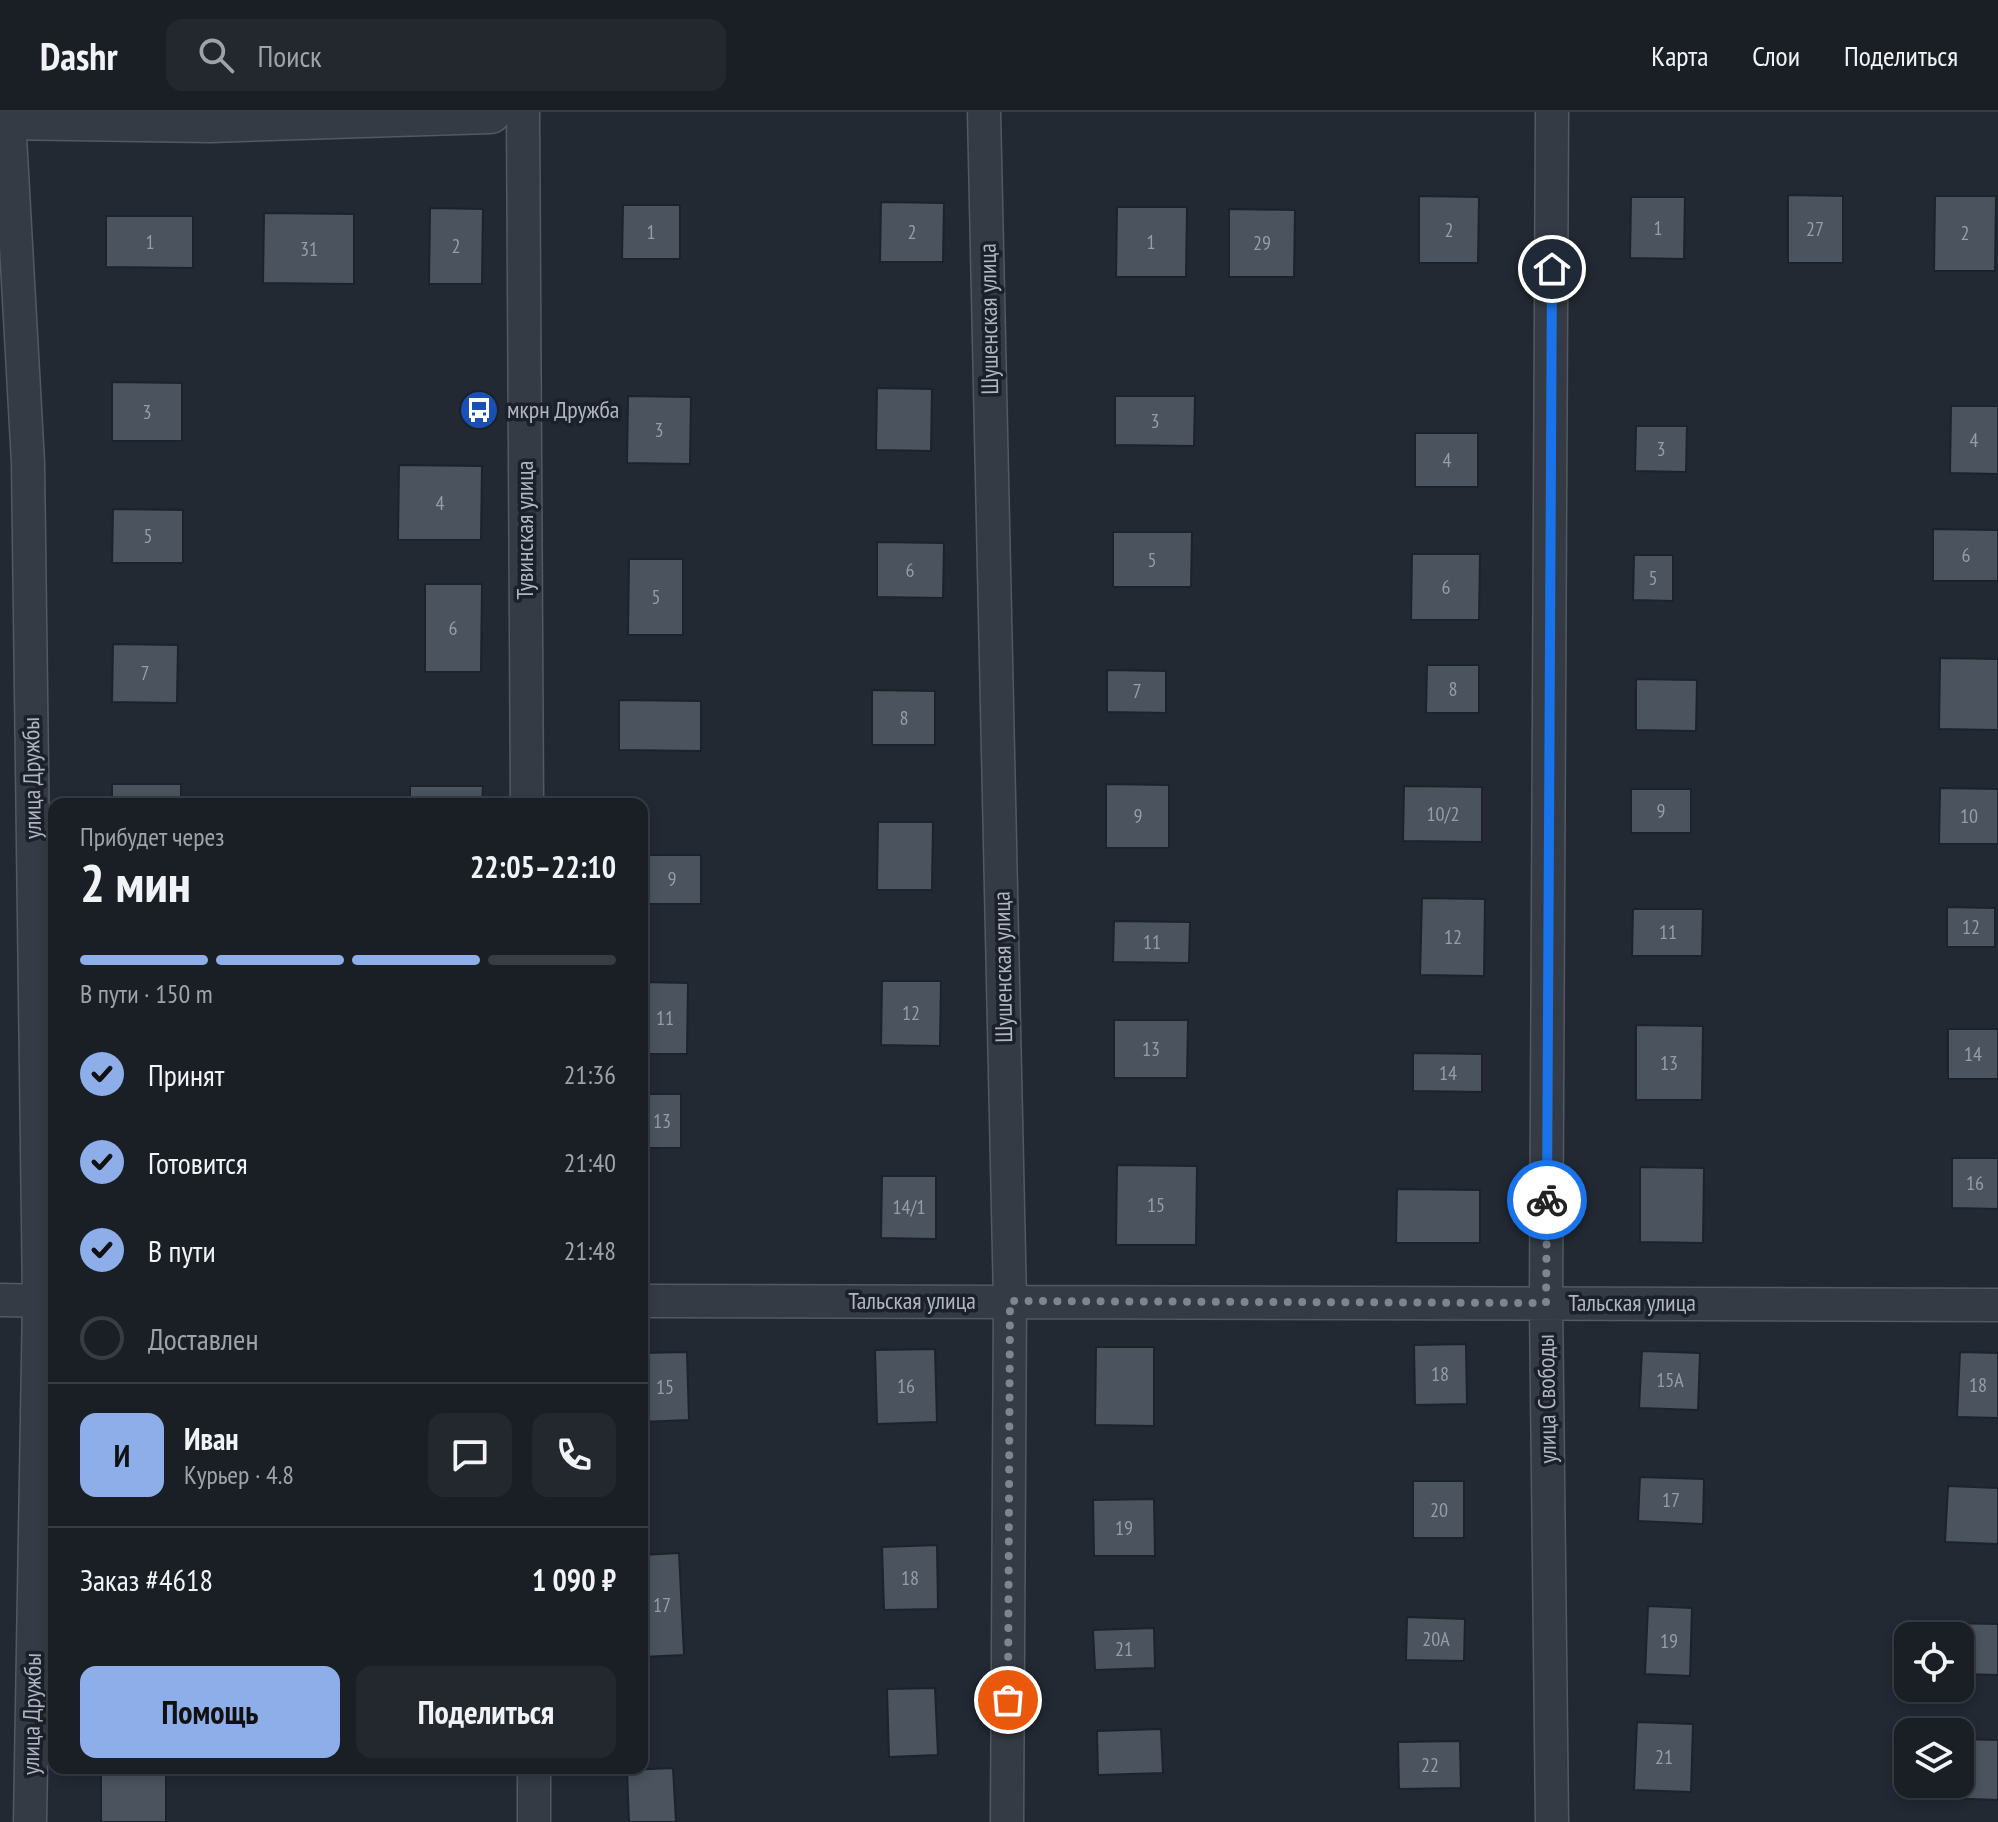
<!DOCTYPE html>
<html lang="ru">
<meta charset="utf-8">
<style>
:root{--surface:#1a1f26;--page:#23272e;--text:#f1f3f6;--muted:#9fa2a7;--line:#383d43;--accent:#8daee8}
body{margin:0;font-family:"PT Sans Narrow",sans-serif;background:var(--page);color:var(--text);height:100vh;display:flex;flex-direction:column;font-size:30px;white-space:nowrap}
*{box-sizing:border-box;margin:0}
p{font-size:26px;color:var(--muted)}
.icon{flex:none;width:44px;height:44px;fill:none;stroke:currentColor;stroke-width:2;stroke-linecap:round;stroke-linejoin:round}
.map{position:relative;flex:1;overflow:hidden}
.panel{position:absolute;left:48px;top:686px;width:600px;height:976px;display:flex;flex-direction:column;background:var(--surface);border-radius:16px;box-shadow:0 4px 12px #0003,0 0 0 2px var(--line)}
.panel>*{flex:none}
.tools{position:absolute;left:1894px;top:1510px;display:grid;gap:16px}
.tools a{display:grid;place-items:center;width:80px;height:80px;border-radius:16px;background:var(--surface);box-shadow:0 4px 12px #0003,0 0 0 2px var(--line);font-size:40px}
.pin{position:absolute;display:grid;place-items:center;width:68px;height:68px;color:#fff;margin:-34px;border:4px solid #fff;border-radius:50%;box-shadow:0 2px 8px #0007}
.courier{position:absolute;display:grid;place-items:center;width:80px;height:80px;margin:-40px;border:6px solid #1a73e8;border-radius:50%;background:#fff;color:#222;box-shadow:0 2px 10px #0007}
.overview em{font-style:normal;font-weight:600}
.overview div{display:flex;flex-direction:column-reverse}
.overview{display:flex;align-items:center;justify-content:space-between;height:136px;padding:0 32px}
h1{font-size:52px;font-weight:600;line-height:60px}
.bar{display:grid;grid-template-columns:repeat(4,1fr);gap:12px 8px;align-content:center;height:96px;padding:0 32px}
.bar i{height:10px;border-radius:6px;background:var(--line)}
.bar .current{background:var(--accent)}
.bar p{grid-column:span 4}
.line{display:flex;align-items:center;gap:20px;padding:0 32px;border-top:2px solid var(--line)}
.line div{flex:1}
.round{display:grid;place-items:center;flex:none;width:84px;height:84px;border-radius:16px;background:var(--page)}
ol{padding:0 32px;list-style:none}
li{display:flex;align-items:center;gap:24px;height:88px}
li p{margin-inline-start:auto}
li .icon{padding:8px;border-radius:50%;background:var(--accent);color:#111;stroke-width:4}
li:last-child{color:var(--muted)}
li i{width:44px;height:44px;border:4px solid var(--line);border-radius:50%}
.action{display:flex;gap:16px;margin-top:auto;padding:16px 32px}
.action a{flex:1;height:92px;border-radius:16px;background:var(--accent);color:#111;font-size:32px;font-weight:600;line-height:92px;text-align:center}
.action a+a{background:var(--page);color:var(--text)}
header{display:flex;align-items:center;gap:48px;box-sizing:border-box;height:112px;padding:0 40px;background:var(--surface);border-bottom:2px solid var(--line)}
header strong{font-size:38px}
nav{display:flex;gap:44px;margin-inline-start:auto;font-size:28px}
.search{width:560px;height:72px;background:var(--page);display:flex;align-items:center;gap:20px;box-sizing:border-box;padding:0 28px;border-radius:16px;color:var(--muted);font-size:30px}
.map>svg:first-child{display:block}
.building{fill:#4b535f;stroke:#1d222b;stroke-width:2}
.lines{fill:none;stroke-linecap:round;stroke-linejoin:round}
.minor-casing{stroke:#535962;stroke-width:35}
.tertiary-casing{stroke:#535962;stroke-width:45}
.minor{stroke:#353b44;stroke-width:32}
.tertiary{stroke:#353b44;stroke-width:42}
.done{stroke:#7e858f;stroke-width:8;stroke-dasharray:0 14.4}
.route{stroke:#1a73e8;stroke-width:10}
.labels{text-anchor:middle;stroke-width:7;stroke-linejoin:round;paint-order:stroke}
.number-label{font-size:20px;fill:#969da8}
.street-label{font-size:24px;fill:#afb6c1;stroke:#1b2029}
.poi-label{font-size:24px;fill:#afb6c1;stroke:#1b2029;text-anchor:start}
</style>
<header>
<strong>Dashr</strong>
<div class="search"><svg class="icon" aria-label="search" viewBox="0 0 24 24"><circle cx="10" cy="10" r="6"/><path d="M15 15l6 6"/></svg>Поиск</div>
<nav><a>Карта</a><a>Слои</a><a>Поделиться</a></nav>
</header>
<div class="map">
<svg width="1998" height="1710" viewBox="0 0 1998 1710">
<rect width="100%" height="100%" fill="#222933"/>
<path class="building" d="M1788,83L1843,84V151H1788Z
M1419,84L1479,85L1478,151H1419Z
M1935,84H1996L1995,159H1934Z
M1631,85H1685L1684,147L1630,146Z
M881,90L944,91L943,150H880Z
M623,93H680V147H622Z
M1117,95H1187L1186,165H1116Z
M430,96L483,97L482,172H429Z
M1229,97L1295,98L1294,165H1229Z
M264,101L354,102V172L263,171Z
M106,104H193V156L106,155Z
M112,270L182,271V329H112Z
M877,276L932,277L931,339L876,338Z
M628,284L691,285L690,352L627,351Z
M1115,284H1195L1194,334L1115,333Z
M1951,294H1998V362L1950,361Z
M1636,314H1687L1686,360L1635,359Z
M1415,321H1478V375H1415Z
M399,353L482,354L481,428H398Z
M113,397L183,398V451H112Z
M1933,417L1998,418V469H1933Z
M1113,420H1192L1191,475H1113Z
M877,430L944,431L943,486L877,485Z
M1412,442H1480L1479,508H1411Z
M1634,443H1673V489L1633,488Z
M629,447H683V523H628Z
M425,472H482L481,560H425Z
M113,532L178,533L177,591L112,590Z
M1940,546L1998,547V618L1939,617Z
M1427,553H1479V601H1426Z
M1107,558L1166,559V601L1107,600Z
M1636,567L1697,568L1696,619L1636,618Z
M872,578L935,579V633H872Z
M619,588L701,589V639L619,638Z
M112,672H181V692H112Z
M1106,672L1169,673V736H1106Z
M410,674H483L482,692H410Z
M1404,674L1482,675V730L1403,729Z
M1940,676L1998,677V732H1939Z
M1631,677H1691V721H1631Z
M878,710H933L932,778H877Z
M642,743H701V792H642Z
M1422,786L1485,787L1484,864L1420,863Z
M1947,795L1995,796V835H1947Z
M1633,797H1703L1702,844H1632Z
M1114,809L1190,810L1189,851L1113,850Z
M882,869H941L940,934L881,933Z
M642,870L688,871L687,942H642Z
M1114,908H1188L1187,966H1114Z
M1636,913L1703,914L1702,988H1636Z
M1948,917H1998V967H1948Z
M1413,941L1482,942V980L1413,979Z
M642,982H681V1036H642Z
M1952,1046H1998V1097L1952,1096Z
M1117,1053L1197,1054L1196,1133H1116Z
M1640,1055L1704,1056L1703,1131L1640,1130Z
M882,1064H936V1127L881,1126Z
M1397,1077L1480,1078V1131H1396Z
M1466,1232L1467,1292L1415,1293L1414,1233Z
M1096,1235H1154V1314L1095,1313Z
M935,1237L937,1310L877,1312L875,1238Z
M1642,1239L1700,1241L1698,1298L1639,1296Z
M687,1240L689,1308L642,1310V1241Z
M1960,1240L1998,1241V1306L1957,1305Z
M1640,1365L1704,1367L1703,1412L1638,1409Z
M1413,1369H1464V1426H1413Z
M1948,1374L1998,1376V1432L1945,1430Z
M1154,1387L1155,1444H1094L1093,1388Z
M937,1433L938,1497L884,1498L882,1435Z
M679,1441L684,1543L642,1545V1443Z
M1648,1494L1692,1496L1690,1564L1645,1562Z
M1407,1505L1465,1507L1464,1549L1406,1548Z
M1947,1511L1998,1512V1563L1960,1562V1524H1946Z
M1154,1516L1155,1556L1095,1558L1093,1518Z
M935,1576L938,1643L889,1645L887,1577Z
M1637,1610L1693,1612L1691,1680L1634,1678Z
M1161,1617L1163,1661L1098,1663L1097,1619Z
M1960,1627L1998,1628V1688L1942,1686V1672H1960Z
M1460,1629L1461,1676L1399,1677L1398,1630Z
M101,1656H166V1710H101Z
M673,1656L676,1710H629L627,1658Z"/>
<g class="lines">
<g class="minor-casing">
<path id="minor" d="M523,0L527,692
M984,0L1010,1189L1007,1710
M9,6L28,351L39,1189L30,1710
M0,1188L54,1189
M642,1189L1998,1193
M534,1656V1710
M1552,1710L1546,1191L1552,0"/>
</g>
<g class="tertiary-casing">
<path id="tertiary" d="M0,6L210,9L490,0"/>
</g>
<use href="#minor" class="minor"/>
<use href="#tertiary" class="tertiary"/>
</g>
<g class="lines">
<path class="done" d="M1008,1588L1010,1189L1546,1191L1547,1088"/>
<path class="route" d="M1547,1088L1552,157"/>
</g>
<defs>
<g id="bus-disc" transform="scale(2)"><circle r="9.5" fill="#1a4fb4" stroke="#1b2029"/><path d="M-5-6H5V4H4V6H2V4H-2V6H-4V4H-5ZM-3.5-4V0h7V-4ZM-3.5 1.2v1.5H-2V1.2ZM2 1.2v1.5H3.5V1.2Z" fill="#fff"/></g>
</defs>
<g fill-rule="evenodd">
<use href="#bus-disc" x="479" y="298"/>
</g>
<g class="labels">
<g class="number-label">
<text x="1658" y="123">1</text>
<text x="1815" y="124">27</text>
<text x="1449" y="125">2</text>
<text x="651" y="127">1</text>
<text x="912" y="127">2</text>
<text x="1965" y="128">2</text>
<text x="150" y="137">1</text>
<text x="1151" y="137">1</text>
<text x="1262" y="138">29</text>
<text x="456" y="141">2</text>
<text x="309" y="144">31</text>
<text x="147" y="307">3</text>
<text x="1155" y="316">3</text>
<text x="659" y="325">3</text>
<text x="1974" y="335">4</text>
<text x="1661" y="344">3</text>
<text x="1447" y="355">4</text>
<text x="440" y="398">4</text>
<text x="148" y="431">5</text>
<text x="1966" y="450">6</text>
<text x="1152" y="455">5</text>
<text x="910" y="465">6</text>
<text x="1653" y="473">5</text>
<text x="1446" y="482">6</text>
<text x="656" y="492">5</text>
<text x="453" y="523">6</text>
<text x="145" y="568">7</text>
<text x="1453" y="584">8</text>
<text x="1137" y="586">7</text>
<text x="904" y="613">8</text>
<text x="1661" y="706">9</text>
<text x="1443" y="709">10/2</text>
<text x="1138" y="711">9</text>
<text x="1969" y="711">10</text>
<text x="672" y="774">9</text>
<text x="1971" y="822">12</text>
<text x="1668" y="827">11</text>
<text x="1453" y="832">12</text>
<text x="1152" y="837">11</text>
<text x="911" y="908">12</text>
<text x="665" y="913">11</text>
<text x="1151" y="944">13</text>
<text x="1973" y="949">14</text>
<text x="1669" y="958">13</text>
<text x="1448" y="968">14</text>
<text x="662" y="1016">13</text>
<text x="1975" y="1078">16</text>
<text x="1156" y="1100">15</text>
<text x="909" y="1102">14/1</text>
<text x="1440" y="1269">18</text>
<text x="1670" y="1275">15А</text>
<text x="1978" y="1280">18</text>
<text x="906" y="1281">16</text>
<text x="665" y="1282">15</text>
<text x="1671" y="1395">17</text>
<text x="1439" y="1405">20</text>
<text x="1124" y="1423">19</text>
<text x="910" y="1473">18</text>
<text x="662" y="1500">17</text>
<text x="1436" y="1534">20А</text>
<text x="1669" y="1536">19</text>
<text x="1124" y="1544">21</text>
<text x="1664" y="1652">21</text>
<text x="1430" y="1660">22</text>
</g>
<g class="street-label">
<text transform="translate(989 207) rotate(-91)" y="8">Шушенская улица</text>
<text transform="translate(525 418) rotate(-90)" y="8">Тувинская улица</text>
<text transform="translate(32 666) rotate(-91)" y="8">улица Дружбы</text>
<text transform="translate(1003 855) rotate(-91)" y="8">Шушенская улица</text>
<text x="912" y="1197">Тальская улица</text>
<text x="1632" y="1199">Тальская улица</text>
<text transform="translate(1547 1287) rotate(-91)" y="8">улица Свободы</text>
<text transform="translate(32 1602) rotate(-89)" y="8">улица Дружбы</text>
</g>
<g class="poi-label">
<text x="507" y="306">мкрн Дружба</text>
</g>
</g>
</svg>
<div class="tools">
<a><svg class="icon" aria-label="locate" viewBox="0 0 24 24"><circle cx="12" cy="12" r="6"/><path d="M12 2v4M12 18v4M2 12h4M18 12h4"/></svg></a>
<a><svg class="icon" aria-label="layers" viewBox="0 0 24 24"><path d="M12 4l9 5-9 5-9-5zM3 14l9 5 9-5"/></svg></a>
</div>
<div class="pin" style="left:1008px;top:1588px;background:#ea580c"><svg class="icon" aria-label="bag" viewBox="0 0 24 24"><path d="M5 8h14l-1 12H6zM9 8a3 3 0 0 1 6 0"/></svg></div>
<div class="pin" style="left:1552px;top:157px;background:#1f2937"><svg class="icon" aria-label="home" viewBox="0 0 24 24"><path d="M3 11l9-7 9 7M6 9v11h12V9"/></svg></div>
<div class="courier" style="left:1547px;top:1088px"><svg class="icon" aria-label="bike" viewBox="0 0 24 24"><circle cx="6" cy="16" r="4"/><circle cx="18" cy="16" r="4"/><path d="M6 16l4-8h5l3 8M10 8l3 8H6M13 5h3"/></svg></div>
<section class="panel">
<div class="overview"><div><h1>2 мин</h1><p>Прибудет через</p></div><em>22:05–22:10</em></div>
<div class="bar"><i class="current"></i><i class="current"></i><i class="current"></i><i></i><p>В пути · 150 m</p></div>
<ol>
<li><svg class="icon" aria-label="check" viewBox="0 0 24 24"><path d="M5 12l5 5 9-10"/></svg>Принят<p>21:36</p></li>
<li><svg class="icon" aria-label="check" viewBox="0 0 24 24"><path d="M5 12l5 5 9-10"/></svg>Готовится<p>21:40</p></li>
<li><svg class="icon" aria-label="check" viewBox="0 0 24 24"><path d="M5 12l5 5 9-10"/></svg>В пути<p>21:48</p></li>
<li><i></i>Доставлен</li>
</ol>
<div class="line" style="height:144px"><b class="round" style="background:var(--accent);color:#111">И</b><div><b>Иван</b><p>Курьер · 4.8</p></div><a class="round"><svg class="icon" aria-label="chat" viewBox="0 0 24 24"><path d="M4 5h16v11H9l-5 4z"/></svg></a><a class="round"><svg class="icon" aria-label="phone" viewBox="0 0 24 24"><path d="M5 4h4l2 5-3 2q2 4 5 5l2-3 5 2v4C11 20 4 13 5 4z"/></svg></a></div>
<div class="line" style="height:104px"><div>Заказ #4618</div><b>1 090 ₽</b></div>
<div class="action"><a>Помощь</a><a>Поделиться</a></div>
</section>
</div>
